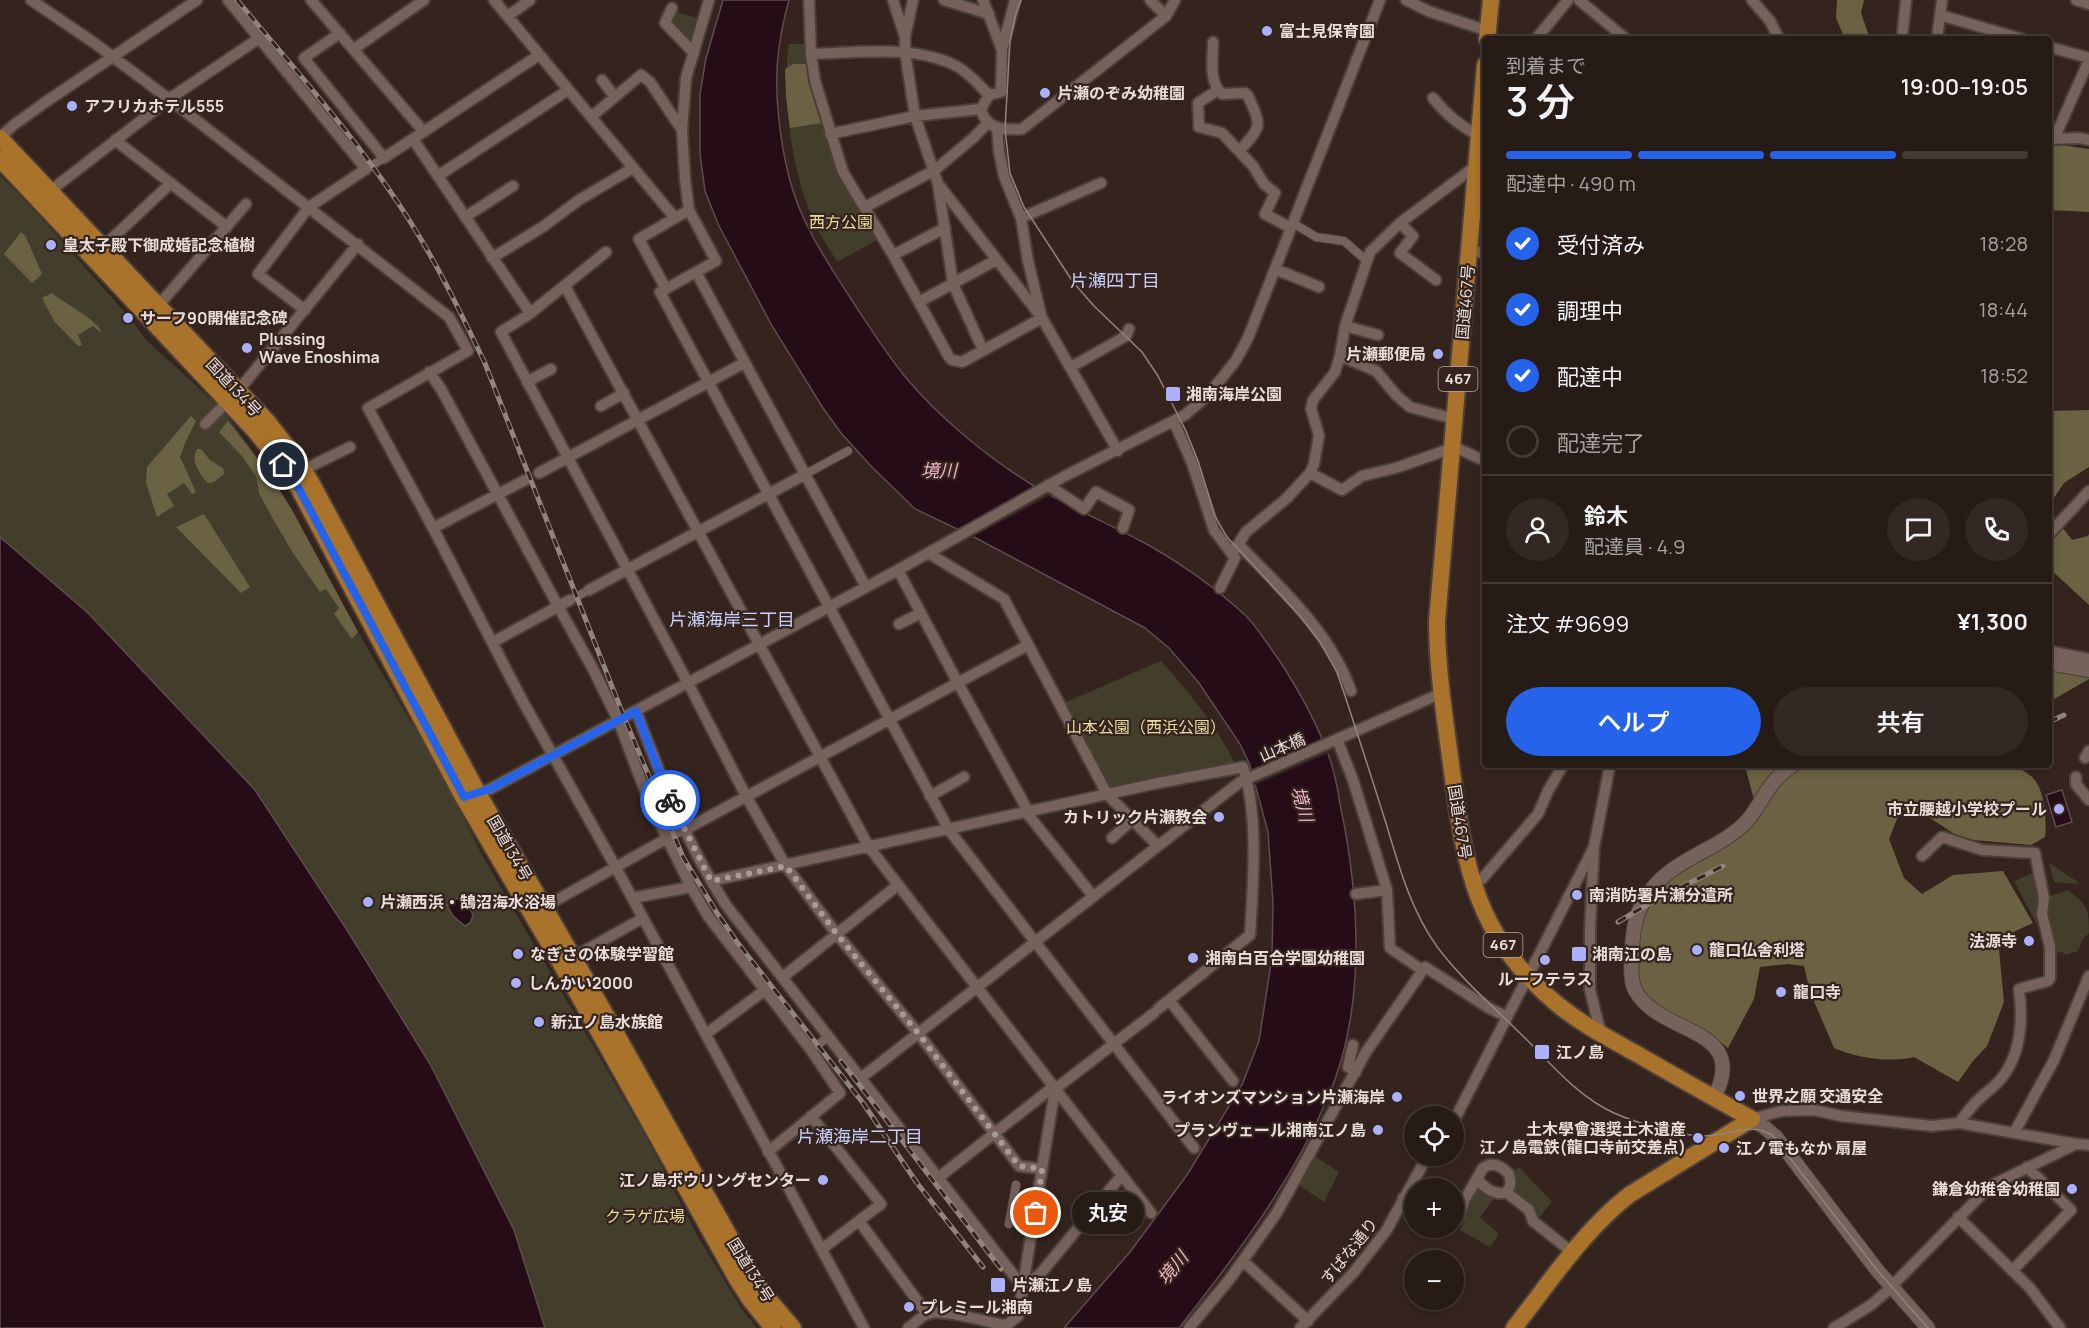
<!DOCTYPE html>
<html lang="ja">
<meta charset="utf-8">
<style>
:root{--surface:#271b16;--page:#332823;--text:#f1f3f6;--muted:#a4a1a1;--line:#433935;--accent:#2563eb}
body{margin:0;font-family:Manrope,"Noto Sans JP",sans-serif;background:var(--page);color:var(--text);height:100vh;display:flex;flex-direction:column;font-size:22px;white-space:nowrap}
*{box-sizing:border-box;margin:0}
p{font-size:20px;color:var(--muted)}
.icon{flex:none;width:33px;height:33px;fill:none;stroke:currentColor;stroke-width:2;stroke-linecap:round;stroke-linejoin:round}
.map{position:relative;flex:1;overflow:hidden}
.sheet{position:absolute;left:1482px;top:36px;width:570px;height:732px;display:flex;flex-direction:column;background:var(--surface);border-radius:6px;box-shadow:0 3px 9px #0003,0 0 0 2px var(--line)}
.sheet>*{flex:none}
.buttons{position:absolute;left:1404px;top:1106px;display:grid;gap:12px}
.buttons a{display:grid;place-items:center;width:60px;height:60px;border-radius:50%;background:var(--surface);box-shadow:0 3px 9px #0003,0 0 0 2px var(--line);font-size:30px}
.pin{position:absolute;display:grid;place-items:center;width:51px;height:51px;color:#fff;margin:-26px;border:3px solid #fff;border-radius:50%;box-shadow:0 2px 6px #0007}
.courier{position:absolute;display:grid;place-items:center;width:60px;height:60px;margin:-30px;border:4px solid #2563eb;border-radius:50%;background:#fff;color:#222;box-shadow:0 2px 8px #0007}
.bubble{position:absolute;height:42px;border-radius:21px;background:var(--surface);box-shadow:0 3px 9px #0003,0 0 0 2px var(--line);font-size:20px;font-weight:600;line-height:42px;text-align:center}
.summary em{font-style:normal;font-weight:600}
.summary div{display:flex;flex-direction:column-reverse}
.summary{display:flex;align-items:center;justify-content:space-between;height:102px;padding:0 24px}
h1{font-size:39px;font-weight:600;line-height:45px}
.bar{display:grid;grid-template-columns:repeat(4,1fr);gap:9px 6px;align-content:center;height:72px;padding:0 24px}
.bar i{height:8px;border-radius:4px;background:var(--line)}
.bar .current{background:var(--accent)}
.bar p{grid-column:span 4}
.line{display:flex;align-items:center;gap:15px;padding:0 24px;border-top:2px solid var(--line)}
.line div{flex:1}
.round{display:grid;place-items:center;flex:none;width:63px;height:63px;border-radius:32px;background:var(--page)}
ol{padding:0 24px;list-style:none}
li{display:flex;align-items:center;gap:18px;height:66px}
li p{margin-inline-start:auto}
li .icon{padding:6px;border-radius:50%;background:var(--accent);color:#fff;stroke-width:4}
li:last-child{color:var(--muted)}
li i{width:33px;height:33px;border:3px solid var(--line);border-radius:50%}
.primary-button{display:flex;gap:12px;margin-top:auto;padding:12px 24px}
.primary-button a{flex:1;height:69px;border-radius:36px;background:var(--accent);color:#fff;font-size:24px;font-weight:600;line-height:69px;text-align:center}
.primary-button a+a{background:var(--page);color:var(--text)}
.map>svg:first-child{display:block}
.green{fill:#433e2c}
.forest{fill:#6b6243}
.water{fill:#260c17;stroke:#604b51;stroke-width:1.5}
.pier{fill:#34241d}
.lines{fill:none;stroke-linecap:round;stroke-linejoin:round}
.pedestrian-casing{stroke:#4c3f39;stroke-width:10}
.minor-casing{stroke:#4c3f39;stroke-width:14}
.tertiary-casing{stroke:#4c3f39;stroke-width:16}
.trunk-casing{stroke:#4c3f39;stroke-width:20}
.pedestrian{stroke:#75625a;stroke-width:8}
.minor{stroke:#75625a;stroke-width:10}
.tertiary{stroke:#75625a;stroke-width:14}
.trunk{stroke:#a9732c;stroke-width:16}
.tram{stroke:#91837e;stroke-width:1.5}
.rail-casing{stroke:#91837e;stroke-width:5}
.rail{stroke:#34241d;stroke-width:3;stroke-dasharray:9;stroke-linecap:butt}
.done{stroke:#a99c97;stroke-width:6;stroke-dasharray:0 10.8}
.route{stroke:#2563eb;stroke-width:8}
.poi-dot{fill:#aab0fb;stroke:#34241d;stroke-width:2}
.labels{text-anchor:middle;stroke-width:4.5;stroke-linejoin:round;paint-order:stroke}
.shield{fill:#34241d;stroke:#b2a6a1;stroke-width:1.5}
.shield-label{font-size:15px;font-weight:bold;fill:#e8ddd9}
.poi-label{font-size:16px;font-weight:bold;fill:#e8ddd9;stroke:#34241d;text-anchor:start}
.park-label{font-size:16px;fill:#ebdba1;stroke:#34241d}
.street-label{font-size:16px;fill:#e8ddd9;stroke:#34241d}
.neighbourhood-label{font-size:18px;fill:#cacefa;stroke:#34241d}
.water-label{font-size:18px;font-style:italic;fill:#f2b4cb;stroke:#34241d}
</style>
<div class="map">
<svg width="2089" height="1328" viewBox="0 0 2089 1328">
<rect width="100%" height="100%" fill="#34241d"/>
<path class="green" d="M673,11L701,19L693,48L669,23Z
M789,44H804L810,83L837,174L877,240L837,262C830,249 820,236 814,222C792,172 781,98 789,44Z
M0,175L34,210L131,319L146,340L222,409L270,475L292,510L358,632L444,778L482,855L645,1135L699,1238L741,1308L757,1328H545L514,1230L430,1064L347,930L256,790L88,613L0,537Z
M1161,661C1190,693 1217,727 1236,765L1109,791L1064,703Z
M2049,863L2081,884L2054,882Z
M2033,873L2048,897L2068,890C2087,905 2089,908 2089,933L2083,939L2078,951L2066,955L2062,952L2052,953L2014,881Z
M1314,1156L1339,1172L1324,1202L1299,1185Z
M1519,1167L1552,1202L1538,1219L1512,1191V1173Z
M1477,1186L1495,1197L1480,1217L1499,1234L1490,1247L1460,1230L1465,1220L1467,1204Z"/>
<path class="forest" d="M1837,0H1864L1861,13L1870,39H1845L1836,18Z
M793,64H808L810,83L822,123L790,128L786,97L785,69Z
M2061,145L2089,149V212L2049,210V147Z
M21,232L26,237L42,274L32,283L4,254Z
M52,293C67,305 89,315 101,330L100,332L93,326L78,335L82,345L78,346L54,321L42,298Z
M2089,410V467L2064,483L2049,505V411Z
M191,416L196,421L185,443L180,457L196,492L192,494L184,483L167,494L174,506L157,517L146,483L147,467Z
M228,421L270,475L292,510L358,632L352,639L334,614L339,608L326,589L320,592L293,553L274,521L259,493L256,476L241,455L219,432Z
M197,449H201L210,460L223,468L224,474L214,482L208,483C199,474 190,461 197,449Z
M2049,510L2072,540L2088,536L2089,534V605L2049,568Z
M204,514L250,587L241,593L176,527Z
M2049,665L2089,674V679L2049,702Z
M1751,765H2015C2020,769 2026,772 2031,776C2045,788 2047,820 2045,837L2031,845L1962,839L1927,816L1901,809L1889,839L1904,878L1922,894L1953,875L2003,871L2033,923L1998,939L2004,1002L1987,1046L1973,1061L1958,1082L1914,1057C1889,1063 1857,1058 1834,1048L1810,992L1804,966L1788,964L1760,967L1754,999L1728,1048L1708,1032L1680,1020L1659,1007L1643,994L1637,979L1638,932L1643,910L1664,883L1735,839L1754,800L1746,770Z"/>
<path class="water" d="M723,0H789C784,18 780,37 778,56C774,93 780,141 789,177C800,222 826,260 851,299C869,326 886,354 907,379C940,418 987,457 1031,484C1065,505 1103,521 1139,540C1175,559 1215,587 1245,615C1258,628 1268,645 1279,660C1298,689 1316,721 1328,754C1335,771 1338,791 1341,809C1360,900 1366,1010 1328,1097C1291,1184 1237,1254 1179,1328H1064L1130,1252L1187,1175L1242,1085L1259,1041L1272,957L1273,903L1268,832L1250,765L1240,744L1199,683L1169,648L1145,628L974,537L915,509L870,465L841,433L823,408L772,326L719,226L705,191L700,154V94L706,58Z
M0,537L88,613L255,790L347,930L430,1064L514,1230L545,1328H0Z
M2062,790L2072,822L2056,827L2046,795Z
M461,896H464L473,915L470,923L465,926L453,916L447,905Z"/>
<path class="pier" d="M1038,486L1053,494L969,539L953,531Z
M1324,740L1329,753L1253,786L1251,781Z"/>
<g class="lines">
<g class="pedestrian-casing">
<path id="pedestrian" d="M366,169L384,158
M1293,223L1316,237L1344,241L1367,261
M804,475L848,451
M570,600L589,590
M666,839L684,830
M811,1050L828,1037
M1009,1224L1016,1185"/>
</g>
<g class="minor-casing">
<path id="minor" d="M31,0L93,42L169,99L449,317L468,351L368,408L433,528L522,700L615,866L864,1328
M228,0L366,169L309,207L258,274L305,310
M311,0L424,132
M494,0L675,218
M709,0L686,78L682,130L685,179L689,210L716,261L660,292L949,830L1194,1148
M809,0L811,54L815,81L843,172L893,255L949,357L952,360L962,362L1042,318
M893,0L905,37
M913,0L905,37V52L915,116L938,184L953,284L983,350
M944,0L989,14
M983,0L1002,50L1001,92L989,95L981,109C986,130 1004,130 1022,129L1166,16L1175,0
M1150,0L1166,16
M1406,0L1428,11L1488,31
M1579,0L1626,39
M1752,0L1770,21L1779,39
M2076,0L2089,4
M672,8L665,23L694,53
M1940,15L2022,39
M508,16L530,0
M340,33L304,58L384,158L539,55
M1536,39L1568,0
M1902,39L1906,0
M1937,39L1942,0
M1213,42C1213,59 1208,81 1222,94L1245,93L1248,96C1262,127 1262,126 1239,151
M2049,47L2089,58
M354,49L424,0
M1002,49L1015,0
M811,54C856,53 917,44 958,67C970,74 979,85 989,95
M602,80L615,97
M1218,90L1198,103L1199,127L1222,133L1253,166L1264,184L1275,193L1265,214L1291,228
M1433,98C1447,115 1460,126 1480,136
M591,117L641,75L650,82L682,130
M997,128L999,152L1004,176L1021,218
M830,134L915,116L981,109
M0,137L15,124L47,101L197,0
M2055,137L2089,60
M413,139L530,313
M2051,139L2080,138L2089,140
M115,140L227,227
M438,176L568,90
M939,185L1042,318L1118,451
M50,191L169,99L258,39
M865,207L935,170L973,138L988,123
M465,217L513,186
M1400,223L1413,236L1400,253L1436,280
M103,247L171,183
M1469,251L1485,253
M606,252L528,315L501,332L688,683L746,796L786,866L836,933L918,1033L1019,1166L1042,1169
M893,255L945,228
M492,258L544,226L579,200L633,168
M1275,269L1319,287
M696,272L866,587
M565,286L869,847L1151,1213
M666,289L639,239L689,210
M919,302L996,260
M158,306L246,204
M1041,315L1028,261L1021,218L1101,183
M1345,326L1378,335
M1340,356L1376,371L1397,396L1410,407L1454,419
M1071,367L1126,336L1129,329
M429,372L441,389L558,606L593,669L618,720L650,804L691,887L708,916L811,1050L840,1093L768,1152
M527,382L551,369
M601,406L624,393
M1174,422L1192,463L1214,530L1235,558L1220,588
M205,424L238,391L358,244
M303,470L350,447
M539,473L744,363
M1310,473L1342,490L1362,476L1399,467L1452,448L1461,450L1485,461
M1048,485L1084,509L1096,492L1129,510L1123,528
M433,528L525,480
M2049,534L2089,491
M1239,545C1282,589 1330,632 1351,691
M928,553L1004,599L1107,794L1158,846
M1232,554L1246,532L1287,498L1310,473L1314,464L1319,435L1311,409L1313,400L1335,372L1340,356L1345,326L1370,252L1400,223L1477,165
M898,570L958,683L1028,811
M589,590L804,475
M899,624L921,613
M493,642L570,600
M2049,651L2089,659
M636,711C662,779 686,843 726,905L1023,1287
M1337,739L1353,780L1387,890
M2085,758L2089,751
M2076,777V784L2089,800
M475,794L490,789L898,570L1065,476L1185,415L1206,397L1222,378L1236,360L1248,338L1380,0
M930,796L964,777
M1026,812L1093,896
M684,830L1028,645
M1112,838L1133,819
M1922,856L1942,837L1982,850L2035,853L2044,898L2042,914L2050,947V978L2048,981L2019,989C2023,1019 2021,1054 2001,1079C1994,1087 1985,1093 1977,1101C1970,1108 1965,1115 1959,1123
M711,881L1158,783L1243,767C1259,816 1253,884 1250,935L1158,1009
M1472,883L1482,879L1538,814L1548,791L1563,765
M1356,894L1387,890L1390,948L1422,970
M632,898L691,887
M544,907L666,839
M570,959L643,918
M783,977L898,885
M1169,1000L1233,1081
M706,1034L765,990
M1601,1034L1590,990V929L1594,847L1610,765
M1353,1045L1348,1067L1356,1072
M861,1078L1240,782L1442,693
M811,1116L881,1204L822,1249
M1752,1119L1781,1111L1814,1110L1841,1116L1932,1126L1959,1123L2076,1144L2089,1145
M1454,1121L1594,847
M2014,1133L2054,1060L2089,976
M938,1178L1053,1087
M1506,1192L1529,1210L1533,1221L1573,1253
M1403,1198L1414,1204
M1958,1217L2030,1288L2060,1328
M859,1221L927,1314
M1454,1222L1460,1216L1464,1201L1483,1168C1493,1161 1501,1166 1509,1174C1517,1203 1487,1195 1477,1178
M1243,1261L1308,1321
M2012,1271L2071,1210L2027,1167
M1023,1287L1041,1273L1122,1175
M908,1328C914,1324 921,1316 928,1314C942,1308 987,1322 1003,1325L1008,1324L1018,1316L1055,1089L1154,1013
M1189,1328L1229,1280L1276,1214L1366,1052L1425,967L1489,1008L1507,1017
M1300,1328L1354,1272L1386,1231L1428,1155
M1834,1328L1871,1305L1886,1292L1990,1186L2076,1144"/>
</g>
<g class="tertiary-casing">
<path id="tertiary" d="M2049,663L2089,670
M1714,1098C1751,1025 1660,1037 1635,990C1629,978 1632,961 1632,949C1633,926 1637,908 1651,890C1674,859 1717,850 1744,824C1756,813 1762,796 1773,783C1778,776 1786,770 1793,765
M1752,1119L1764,1127L1776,1137L1877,1270L1928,1328"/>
</g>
<g class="trunk-casing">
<path id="trunk" d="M1487,39L1491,0
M1485,65L1437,621C1437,667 1444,712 1450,757C1464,860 1471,932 1557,1004C1581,1024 1610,1039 1637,1054C1675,1076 1714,1098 1752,1119L1629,1195C1583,1231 1550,1282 1514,1328
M0,138L267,421L295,457L311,482L478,793L580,969L751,1275L763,1293L793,1328
M0,159L256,432L283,465L299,489L463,797L561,964L738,1281L751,1301L773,1328"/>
</g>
<use href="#pedestrian" class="pedestrian"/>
<use href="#minor" class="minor"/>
<use href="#tertiary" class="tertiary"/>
<use href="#trunk" class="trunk"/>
<path class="tram" d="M1021,0L1016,14L1010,41L1005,129L1010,173L1024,207L1073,282L1094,306L1142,352L1158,376L1186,431L1198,461L1215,516L1227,537L1300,616L1320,642L1337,672C1354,722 1370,773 1386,823C1399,867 1411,911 1438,948C1464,982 1497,1010 1527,1040C1553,1066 1580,1098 1614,1113C1637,1123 1676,1135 1702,1136C1726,1137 1749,1121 1772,1135L1877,1270L1928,1328"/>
<g class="rail-casing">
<path id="rail" d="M237,0C297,72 361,143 411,223C439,267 461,314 484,361L624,717L683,857L717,913L737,942L863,1103L917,1183L983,1267
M2049,722L2064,715
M1618,922L1650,903L1723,866
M841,1061L1001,1269"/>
</g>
<use href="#rail" class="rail"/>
</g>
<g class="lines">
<path class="done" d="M670,800L711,881L786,866L836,933L918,1033L1019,1166L1042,1169L1036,1213"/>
<path class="route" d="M283,465L299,489L464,797L490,789L636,711L670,800"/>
</g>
<g class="poi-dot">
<circle cx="1267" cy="31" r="6"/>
<circle cx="1045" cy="93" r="6"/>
<circle cx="72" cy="106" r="6"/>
<circle cx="51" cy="245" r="6"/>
<circle cx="128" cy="318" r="6"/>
<circle cx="247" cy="348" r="6"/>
<circle cx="1438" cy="354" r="6"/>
<rect x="1165" y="386" width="16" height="16" rx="3"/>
<circle cx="2059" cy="809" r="6"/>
<circle cx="1219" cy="817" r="6"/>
<circle cx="1577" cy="895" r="6"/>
<circle cx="368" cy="902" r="6"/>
<circle cx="2029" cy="941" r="6"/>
<circle cx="1697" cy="950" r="6"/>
<circle cx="518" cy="954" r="6"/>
<rect x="1571" y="946" width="16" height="16" rx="3"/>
<circle cx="1193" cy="958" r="6"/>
<circle cx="1545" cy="960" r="6"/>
<circle cx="516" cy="983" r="6"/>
<circle cx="1781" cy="992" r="6"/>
<circle cx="539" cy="1022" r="6"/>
<rect x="1534" y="1044" width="16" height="16" rx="3"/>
<circle cx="1740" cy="1096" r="6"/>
<circle cx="1397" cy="1097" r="6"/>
<circle cx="1378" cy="1130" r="6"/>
<circle cx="1698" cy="1138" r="6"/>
<circle cx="1724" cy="1148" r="6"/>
<circle cx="823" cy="1180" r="6"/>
<circle cx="2072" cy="1189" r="6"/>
<rect x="990" y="1277" width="16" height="16" rx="3"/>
<circle cx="909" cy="1307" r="6"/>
</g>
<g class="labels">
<g class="shield">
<rect x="1438.5" y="367" width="39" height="24" rx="4.5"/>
<rect x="1483.5" y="933" width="39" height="24" rx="4.5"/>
</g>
<g class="shield-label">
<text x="1458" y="384">467</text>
<text x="1503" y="950">467</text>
</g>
<g class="poi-label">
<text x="1279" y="37">富士見保育園</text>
<text x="1057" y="99">片瀬のぞみ幼稚園</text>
<text x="84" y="112">アフリカホテル555</text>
<text x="63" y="251">皇太子殿下御成婚記念植樹</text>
<text x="140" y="324">サーフ90開催記念碑</text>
<text x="259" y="345">Plussing<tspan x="259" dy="18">Wave Enoshima</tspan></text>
<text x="1426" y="360" text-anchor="end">片瀬郵便局</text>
<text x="1186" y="400">湘南海岸公園</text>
<text x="2047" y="815" text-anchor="end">市立腰越小学校プール</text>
<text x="1207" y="823" text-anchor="end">カトリック片瀬教会</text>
<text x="1589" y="901">南消防署片瀬分遣所</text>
<text x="380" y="908">片瀬西浜・鵠沼海水浴場</text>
<text x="2017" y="947" text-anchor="end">法源寺</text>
<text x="1709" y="956">龍口仏舎利塔</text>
<text x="530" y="960">なぎさの体験学習館</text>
<text x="1592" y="960">湘南江の島</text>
<text x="1205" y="964">湘南白百合学園幼稚園</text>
<text x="1545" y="985" text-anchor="middle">ルーフテラス</text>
<text x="528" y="989">しんかい2000</text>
<text x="1793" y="998">龍口寺</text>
<text x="551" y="1028">新江ノ島水族館</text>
<text x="1556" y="1058">江ノ島</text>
<text x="1752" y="1102">世界之願 交通安全</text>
<text x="1385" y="1103" text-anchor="end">ライオンズマンション片瀬海岸</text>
<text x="1686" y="1135" text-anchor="end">土木學會選奨土木遺産<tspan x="1686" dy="18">江ノ島電鉄(龍口寺前交差点)</tspan></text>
<text x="1366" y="1136" text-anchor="end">プランヴェール湘南江ノ島</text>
<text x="1736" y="1154">江ノ電もなか 扇屋</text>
<text x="811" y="1186" text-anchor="end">江ノ島ボウリングセンター</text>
<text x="2060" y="1195" text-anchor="end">鎌倉幼稚舎幼稚園</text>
<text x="1012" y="1291">片瀬江ノ島</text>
<text x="921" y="1313">プレミール湘南</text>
</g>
<g class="park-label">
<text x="841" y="228">西方公園</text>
<text x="1146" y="733">山本公園（西浜公園）</text>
<text x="645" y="1222">クラゲ広場</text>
</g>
<g class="street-label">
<text transform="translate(1465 302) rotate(-85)" y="6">国道467号</text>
<text transform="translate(234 387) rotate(47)" y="6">国道134号</text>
<text transform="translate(1282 747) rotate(-23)" y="6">山本橋</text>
<text transform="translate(1460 822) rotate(81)" y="6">国道467号</text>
<text transform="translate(510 848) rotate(60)" y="6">国道134号</text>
<text transform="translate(1349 1251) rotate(-51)" y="6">すばな通り</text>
<text transform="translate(751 1270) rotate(58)" y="6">国道134号</text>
</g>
<g class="neighbourhood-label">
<text x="1115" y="287">片瀬四丁目</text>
<text x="732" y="626">片瀬海岸三丁目</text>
<text x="860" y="1143">片瀬海岸二丁目</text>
</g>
<g class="water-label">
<text x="939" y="477">境川</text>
<text transform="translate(1302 804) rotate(75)" y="6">境川</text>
<text transform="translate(1173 1268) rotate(-50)" y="6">境川</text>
</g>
</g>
</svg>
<div class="buttons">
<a><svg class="icon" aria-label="locate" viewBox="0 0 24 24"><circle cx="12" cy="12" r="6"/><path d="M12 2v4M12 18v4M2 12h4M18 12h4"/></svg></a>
<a>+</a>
<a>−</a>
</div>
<div class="pin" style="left:1036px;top:1213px;background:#ea580c"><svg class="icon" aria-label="bag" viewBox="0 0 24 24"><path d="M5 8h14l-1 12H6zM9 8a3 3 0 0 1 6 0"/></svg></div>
<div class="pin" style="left:283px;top:465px;background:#1f2937"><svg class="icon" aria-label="home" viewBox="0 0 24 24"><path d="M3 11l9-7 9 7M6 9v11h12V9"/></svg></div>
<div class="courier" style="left:670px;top:800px"><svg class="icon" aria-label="bike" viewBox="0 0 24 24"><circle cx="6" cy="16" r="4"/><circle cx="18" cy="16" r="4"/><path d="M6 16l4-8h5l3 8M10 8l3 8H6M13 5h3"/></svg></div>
<div class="bubble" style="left:1072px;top:1192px;width:72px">丸安</div>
<section class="sheet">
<div class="summary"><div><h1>3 分</h1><p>到着まで</p></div><em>19:00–19:05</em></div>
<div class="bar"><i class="current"></i><i class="current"></i><i class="current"></i><i></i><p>配達中 · 490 m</p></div>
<ol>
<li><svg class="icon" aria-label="check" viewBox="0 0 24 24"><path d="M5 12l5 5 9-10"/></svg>受付済み<p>18:28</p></li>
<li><svg class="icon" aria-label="check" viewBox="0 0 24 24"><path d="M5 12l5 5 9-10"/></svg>調理中<p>18:44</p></li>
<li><svg class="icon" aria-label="check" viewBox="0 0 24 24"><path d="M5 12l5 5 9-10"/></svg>配達中<p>18:52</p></li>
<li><i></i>配達完了</li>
</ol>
<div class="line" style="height:108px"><a class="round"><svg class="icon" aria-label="person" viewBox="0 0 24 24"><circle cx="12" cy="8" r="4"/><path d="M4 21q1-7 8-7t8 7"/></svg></a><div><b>鈴木</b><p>配達員 · 4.9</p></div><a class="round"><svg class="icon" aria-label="chat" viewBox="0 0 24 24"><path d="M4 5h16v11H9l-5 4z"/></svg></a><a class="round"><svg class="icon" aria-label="phone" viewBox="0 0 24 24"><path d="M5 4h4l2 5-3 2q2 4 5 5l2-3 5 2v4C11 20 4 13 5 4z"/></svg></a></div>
<div class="line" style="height:78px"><div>注文 #9699</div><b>¥1,300</b></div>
<div class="primary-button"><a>ヘルプ</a><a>共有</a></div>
</section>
</div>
